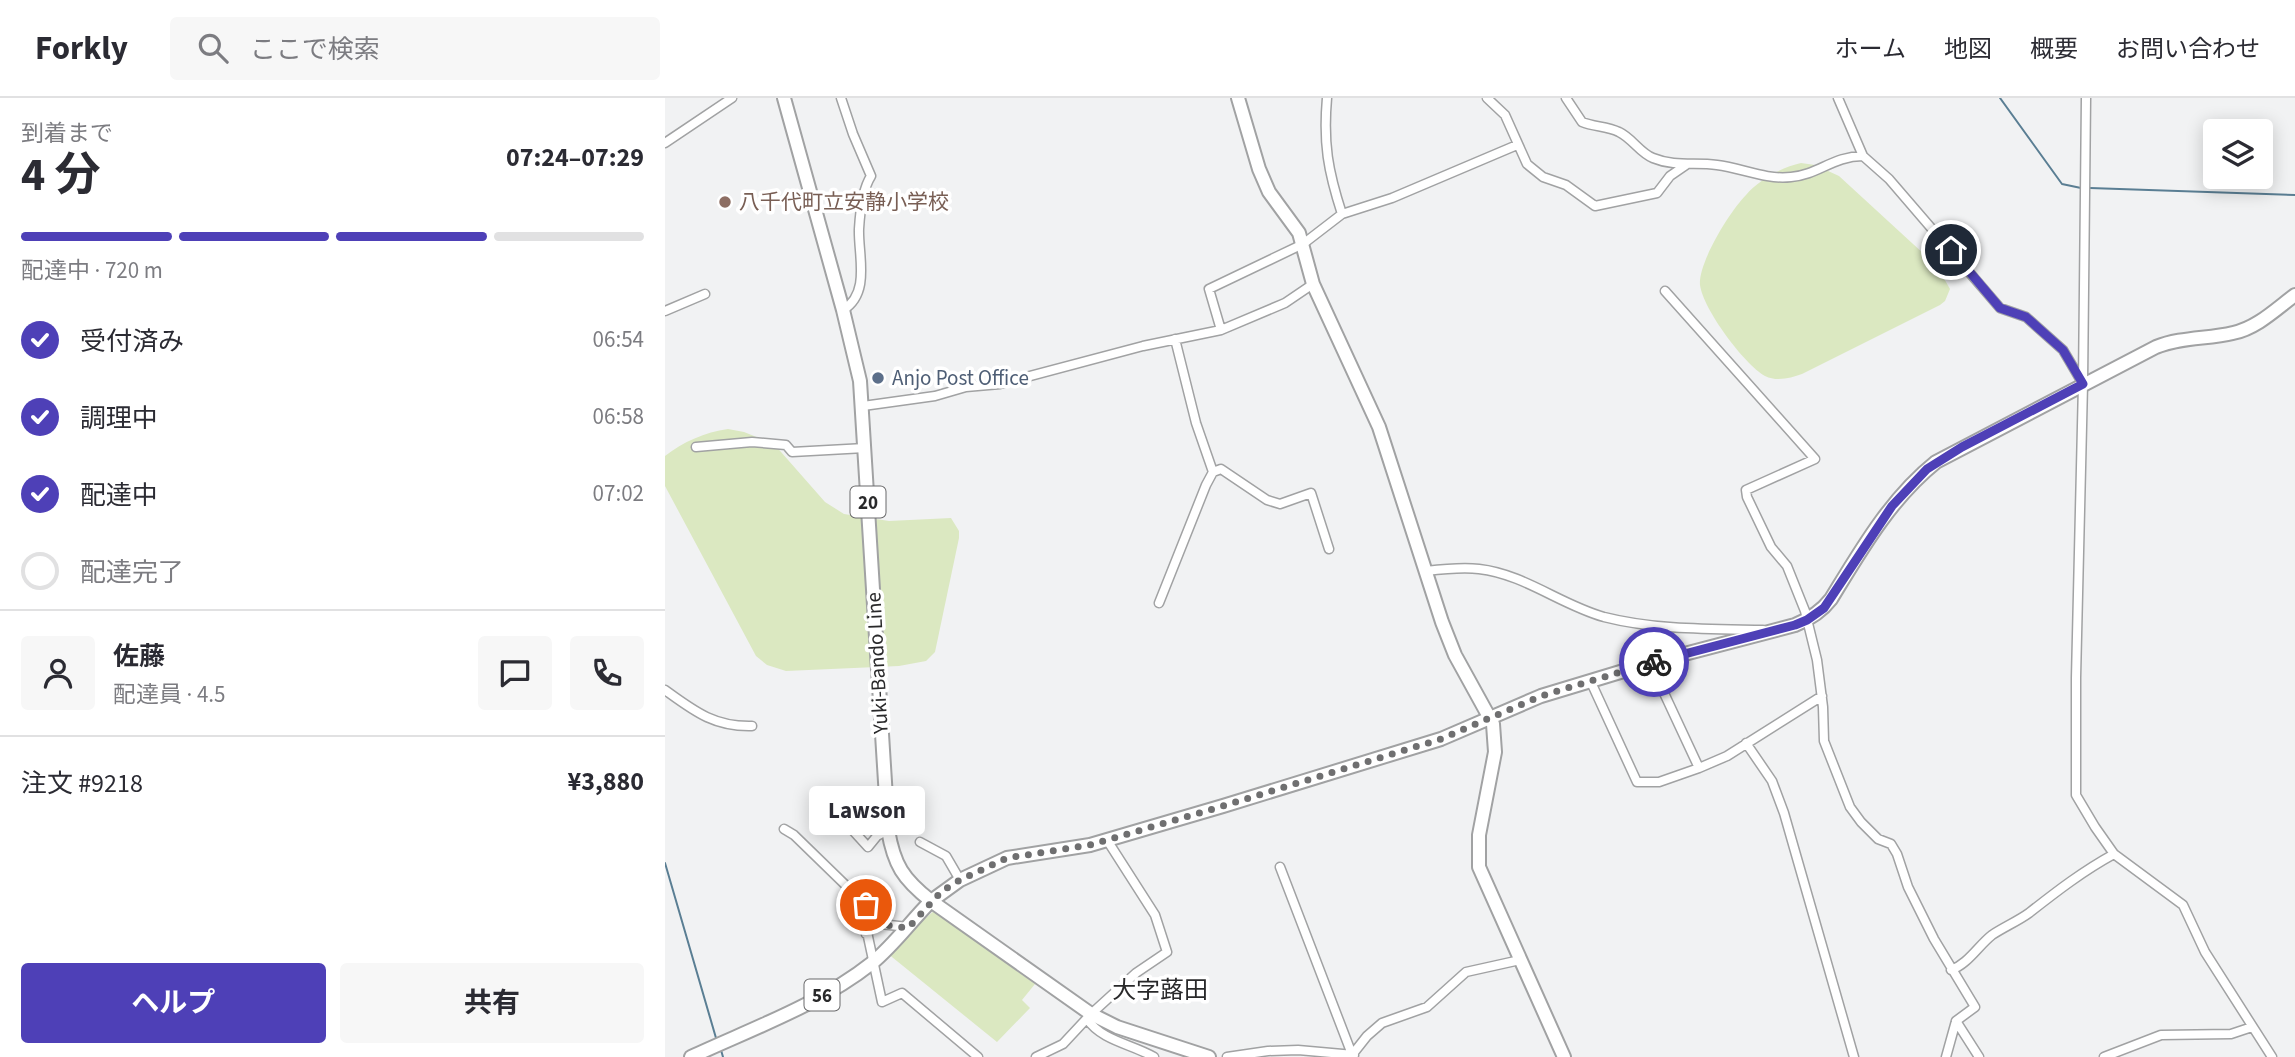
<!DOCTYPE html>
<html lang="ja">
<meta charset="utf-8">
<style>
:root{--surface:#fff;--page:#f7f7f7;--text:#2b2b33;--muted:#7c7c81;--line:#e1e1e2;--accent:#4e40b7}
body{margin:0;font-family:"Source Sans 3","Noto Sans JP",sans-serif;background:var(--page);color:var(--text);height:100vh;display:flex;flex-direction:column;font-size:26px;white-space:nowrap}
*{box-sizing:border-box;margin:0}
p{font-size:23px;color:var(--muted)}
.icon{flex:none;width:38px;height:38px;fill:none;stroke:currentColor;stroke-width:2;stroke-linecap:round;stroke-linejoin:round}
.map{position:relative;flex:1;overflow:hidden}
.panel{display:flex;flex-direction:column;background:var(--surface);width:665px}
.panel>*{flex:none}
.controls{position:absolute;left:1538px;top:21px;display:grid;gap:14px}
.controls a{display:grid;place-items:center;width:70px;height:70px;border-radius:7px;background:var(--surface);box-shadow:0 4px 18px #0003;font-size:35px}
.pin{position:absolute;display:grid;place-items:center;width:60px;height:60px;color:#fff;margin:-30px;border:4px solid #fff;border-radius:50%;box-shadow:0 2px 7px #0007}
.courier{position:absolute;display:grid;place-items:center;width:70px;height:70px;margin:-35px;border:5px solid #4e40b7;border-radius:50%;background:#fff;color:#222;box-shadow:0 2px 9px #0007}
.bubble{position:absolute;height:49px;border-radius:7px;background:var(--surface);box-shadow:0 4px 18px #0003;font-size:23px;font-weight:700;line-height:49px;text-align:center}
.head em{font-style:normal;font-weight:700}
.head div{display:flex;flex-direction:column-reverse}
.head{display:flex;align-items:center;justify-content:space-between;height:119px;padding:0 21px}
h1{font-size:46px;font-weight:700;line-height:52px}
.bar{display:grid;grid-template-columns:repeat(4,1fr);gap:10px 7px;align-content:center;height:84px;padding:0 21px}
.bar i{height:9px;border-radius:5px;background:var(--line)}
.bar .on{background:var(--accent)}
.bar p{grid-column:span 4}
.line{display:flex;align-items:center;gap:18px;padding:0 21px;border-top:2px solid var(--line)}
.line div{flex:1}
.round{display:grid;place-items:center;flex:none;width:74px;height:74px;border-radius:7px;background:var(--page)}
ol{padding:0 21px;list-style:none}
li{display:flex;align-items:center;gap:21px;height:77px}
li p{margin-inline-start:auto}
li .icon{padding:7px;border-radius:50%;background:var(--accent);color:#fff;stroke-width:4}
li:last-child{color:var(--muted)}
li i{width:38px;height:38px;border:4px solid var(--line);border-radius:50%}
.action{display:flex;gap:14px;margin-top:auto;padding:14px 21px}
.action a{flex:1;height:80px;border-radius:7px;background:var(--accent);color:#fff;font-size:28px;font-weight:700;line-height:80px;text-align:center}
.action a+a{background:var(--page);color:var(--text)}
header{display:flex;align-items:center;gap:42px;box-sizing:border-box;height:98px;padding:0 35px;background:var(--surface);border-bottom:2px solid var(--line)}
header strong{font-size:33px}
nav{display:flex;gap:38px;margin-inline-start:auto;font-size:24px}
.search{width:490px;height:63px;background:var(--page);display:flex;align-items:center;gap:18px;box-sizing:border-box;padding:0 24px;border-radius:7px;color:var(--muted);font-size:26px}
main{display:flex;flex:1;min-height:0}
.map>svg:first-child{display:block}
.green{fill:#dbe8c1}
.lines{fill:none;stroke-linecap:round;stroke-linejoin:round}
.stream{stroke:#5a7e93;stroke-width:2}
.street-casing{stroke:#a1a2a3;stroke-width:11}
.secondary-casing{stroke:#a1a2a3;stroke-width:16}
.primary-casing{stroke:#a1a2a3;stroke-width:16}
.street{stroke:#fff;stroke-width:8}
.secondary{stroke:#fff;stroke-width:12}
.primary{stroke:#fff;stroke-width:12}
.done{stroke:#6f6f70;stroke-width:7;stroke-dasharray:0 12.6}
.route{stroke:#4e40b7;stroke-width:9}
.education-dot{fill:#8d6e63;stroke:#fff;stroke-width:2.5}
.service-dot{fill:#5c6f8a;stroke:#fff;stroke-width:2.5}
.labels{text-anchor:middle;stroke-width:7;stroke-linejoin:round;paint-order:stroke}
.shield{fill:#fff;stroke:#69696a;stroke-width:2}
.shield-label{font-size:19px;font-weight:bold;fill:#29292a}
.education-label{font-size:21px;fill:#785e54;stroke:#fff;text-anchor:start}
.service-label{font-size:21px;fill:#4e5e75;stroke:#fff;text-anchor:start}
.street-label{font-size:21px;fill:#29292a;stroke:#fff}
.quarter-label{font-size:24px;fill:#29292a;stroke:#fff}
</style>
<header>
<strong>Forkly</strong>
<div class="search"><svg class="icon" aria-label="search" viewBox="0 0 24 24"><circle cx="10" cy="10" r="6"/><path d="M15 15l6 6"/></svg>ここで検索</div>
<nav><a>ホーム</a><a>地図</a><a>概要</a><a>お問い合わせ</a></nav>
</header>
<main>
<section class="panel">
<div class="head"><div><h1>4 分</h1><p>到着まで</p></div><em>07:24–07:29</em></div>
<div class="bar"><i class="on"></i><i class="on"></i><i class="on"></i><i></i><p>配達中 · 720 m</p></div>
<ol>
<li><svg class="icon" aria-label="check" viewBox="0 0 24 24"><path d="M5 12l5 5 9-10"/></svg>受付済み<p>06:54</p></li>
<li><svg class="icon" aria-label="check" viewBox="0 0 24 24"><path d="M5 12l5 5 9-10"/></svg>調理中<p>06:58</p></li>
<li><svg class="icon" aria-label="check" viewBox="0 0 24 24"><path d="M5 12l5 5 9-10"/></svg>配達中<p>07:02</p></li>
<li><i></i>配達完了</li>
</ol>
<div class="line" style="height:126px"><a class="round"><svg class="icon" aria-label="person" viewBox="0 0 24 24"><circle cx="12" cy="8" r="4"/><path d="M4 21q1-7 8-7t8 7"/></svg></a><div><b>佐藤</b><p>配達員 · 4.5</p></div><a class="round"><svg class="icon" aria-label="chat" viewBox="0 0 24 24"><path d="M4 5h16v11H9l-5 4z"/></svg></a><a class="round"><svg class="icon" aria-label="phone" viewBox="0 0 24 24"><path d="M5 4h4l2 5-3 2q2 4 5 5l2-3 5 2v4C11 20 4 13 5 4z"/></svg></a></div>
<div class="line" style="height:91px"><div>注文 #9218</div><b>¥3,880</b></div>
<div class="action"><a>ヘルプ</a><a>共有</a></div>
</section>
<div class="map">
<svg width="1630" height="959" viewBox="0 0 1630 959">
<rect width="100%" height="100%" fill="#f1f2f3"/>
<path class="green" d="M1136,65L1150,67L1174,78L1272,168L1285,191L1280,203L1275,207L1137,276C1126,280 1112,284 1100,278C1079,266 1038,211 1035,187C1033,165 1065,113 1081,97C1094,82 1117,69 1136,65Z
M63,331L79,334L109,346L160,404L179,416L224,423L286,420L294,433V440L270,554L261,563L234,568L121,573L102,567L91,558L0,388V358C18,344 40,334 63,331Z
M269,813L370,886L357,902L365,910L332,944L222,855L255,822L257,823Z"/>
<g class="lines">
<path class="stream" d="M1335,0L1397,86L1416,90
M1425,90L1630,97
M0,765L51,940
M56,952L58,959"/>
<g class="street-casing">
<path id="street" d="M176,0L188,36L206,78C197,92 195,114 194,131C193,157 206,195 178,212
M662,0C658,45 663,73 677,116
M822,0L840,17L862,66L878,79L901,87L930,108L992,95L1005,78L1021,67
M901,0L917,24C929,29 942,28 954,34C967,40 975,55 988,60C1010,69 1030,64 1052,67C1077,70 1100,82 1126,79C1153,77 1168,58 1198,58
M1173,0L1198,58L1224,81L1335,210L1361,219L1398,252L1418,286
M1421,0L1418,286L1411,580V697L1430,729L1449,756L1518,807L1540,854L1607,959
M0,45L67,0
M1000,193L1150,361L1081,392L1082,399L1106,449L1122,468L1140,513L1152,562L1158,609L1159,643L1185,709L1196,724L1213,741L1226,746L1232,756L1243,789L1269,841L1310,909L1291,923L1281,959
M0,213L40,196
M556,232L544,191L638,146L677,116L727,100L852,47
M510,241L531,325L548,374
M198,308L270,298L301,289L335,286L478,248L556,232L620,205L648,186
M31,349L87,344L121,347L127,354L200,350
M761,473C778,471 798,469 814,471C859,476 896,507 939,519C990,532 1045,531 1098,532
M494,505L541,387L548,374L556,371L602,402L615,406L646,395L664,451
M985,565L1034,670L1062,658L1157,598
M925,582L972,684H994L1034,670
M0,592C29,613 49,629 87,628
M1081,645L1107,683L1119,715L1189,959
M182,726L203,749L212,738L223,732
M119,731L129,737L201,807L207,820L201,836
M255,744L281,758L295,782
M615,769L688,959
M206,825L243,829
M202,834L217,904L237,895L313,959
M1286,872C1303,866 1313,848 1327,837C1339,829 1353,823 1364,815C1392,793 1418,773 1449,756
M422,921C437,943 467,946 489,959
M1291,923L1314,959
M687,957L702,938L717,925L762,909L801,874L855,862
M371,959L398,946L426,916L471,875L502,854L490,817L442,742
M562,959L603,953L633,952L689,957
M1439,959L1496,937L1566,936L1587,929"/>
</g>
<g class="secondary-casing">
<path id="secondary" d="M573,0L594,71L604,94L634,135L648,186L714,329L777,524L790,557L828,626L830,654L814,737V769L899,959
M266,803L295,782L342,760L425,747L558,708L776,641L876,598L985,565L1130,527C1145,521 1156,514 1166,501C1196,452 1225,401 1271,364L1491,249C1516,239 1543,241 1568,235C1592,230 1611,211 1630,197"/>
</g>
<g class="primary-casing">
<path id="primary" d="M119,0L178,212L195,283L223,732C229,767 238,781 266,803L426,916L452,929L544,959
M26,959C86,931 154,907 207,865C229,847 246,823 266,803"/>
</g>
<use href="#street" class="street"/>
<use href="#secondary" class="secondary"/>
<use href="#primary" class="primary"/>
</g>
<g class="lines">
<path class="done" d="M201,807L207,820L206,825L243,830L277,793L295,782L342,760L425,747L558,708L776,641L876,598L989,564"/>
<path class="route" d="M989,564L1130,527L1142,522L1159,510L1227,408L1262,371L1297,349L1418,286L1398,252L1361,219L1335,210L1286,152"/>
</g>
<circle class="education-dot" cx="60" cy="104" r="7"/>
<circle class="service-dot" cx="213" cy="280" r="7"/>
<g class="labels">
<g class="shield">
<rect x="185.5" y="388.5" width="35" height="31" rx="5"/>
<rect x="139.5" y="881.5" width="35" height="31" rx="5"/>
</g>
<g class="shield-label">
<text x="203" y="411">20</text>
<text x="157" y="904">56</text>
</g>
<g class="education-label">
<text x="74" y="111">八千代町立安静小学校</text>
</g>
<g class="service-label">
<text x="227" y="287">Anjo Post Office</text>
</g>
<g class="street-label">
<text transform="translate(212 565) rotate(-93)" y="7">Yuki-Bando Line</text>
</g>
<g class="quarter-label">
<text x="495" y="900">大字蕗田</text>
</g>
</g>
</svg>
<div class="controls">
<a><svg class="icon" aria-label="layers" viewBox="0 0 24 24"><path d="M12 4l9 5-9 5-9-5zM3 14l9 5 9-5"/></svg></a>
</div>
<div class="pin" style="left:201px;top:807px;background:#ea580c"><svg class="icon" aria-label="bag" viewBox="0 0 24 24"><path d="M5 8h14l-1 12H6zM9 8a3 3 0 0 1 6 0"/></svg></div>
<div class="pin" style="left:1286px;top:152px;background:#1f2937"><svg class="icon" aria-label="home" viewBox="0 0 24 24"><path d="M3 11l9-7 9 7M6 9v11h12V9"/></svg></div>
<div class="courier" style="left:989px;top:564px"><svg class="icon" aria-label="bike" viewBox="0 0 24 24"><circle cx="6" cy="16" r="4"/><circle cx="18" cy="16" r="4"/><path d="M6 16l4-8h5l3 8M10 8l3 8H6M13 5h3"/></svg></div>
<div class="bubble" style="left:144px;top:688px;width:116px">Lawson</div>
</div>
</main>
